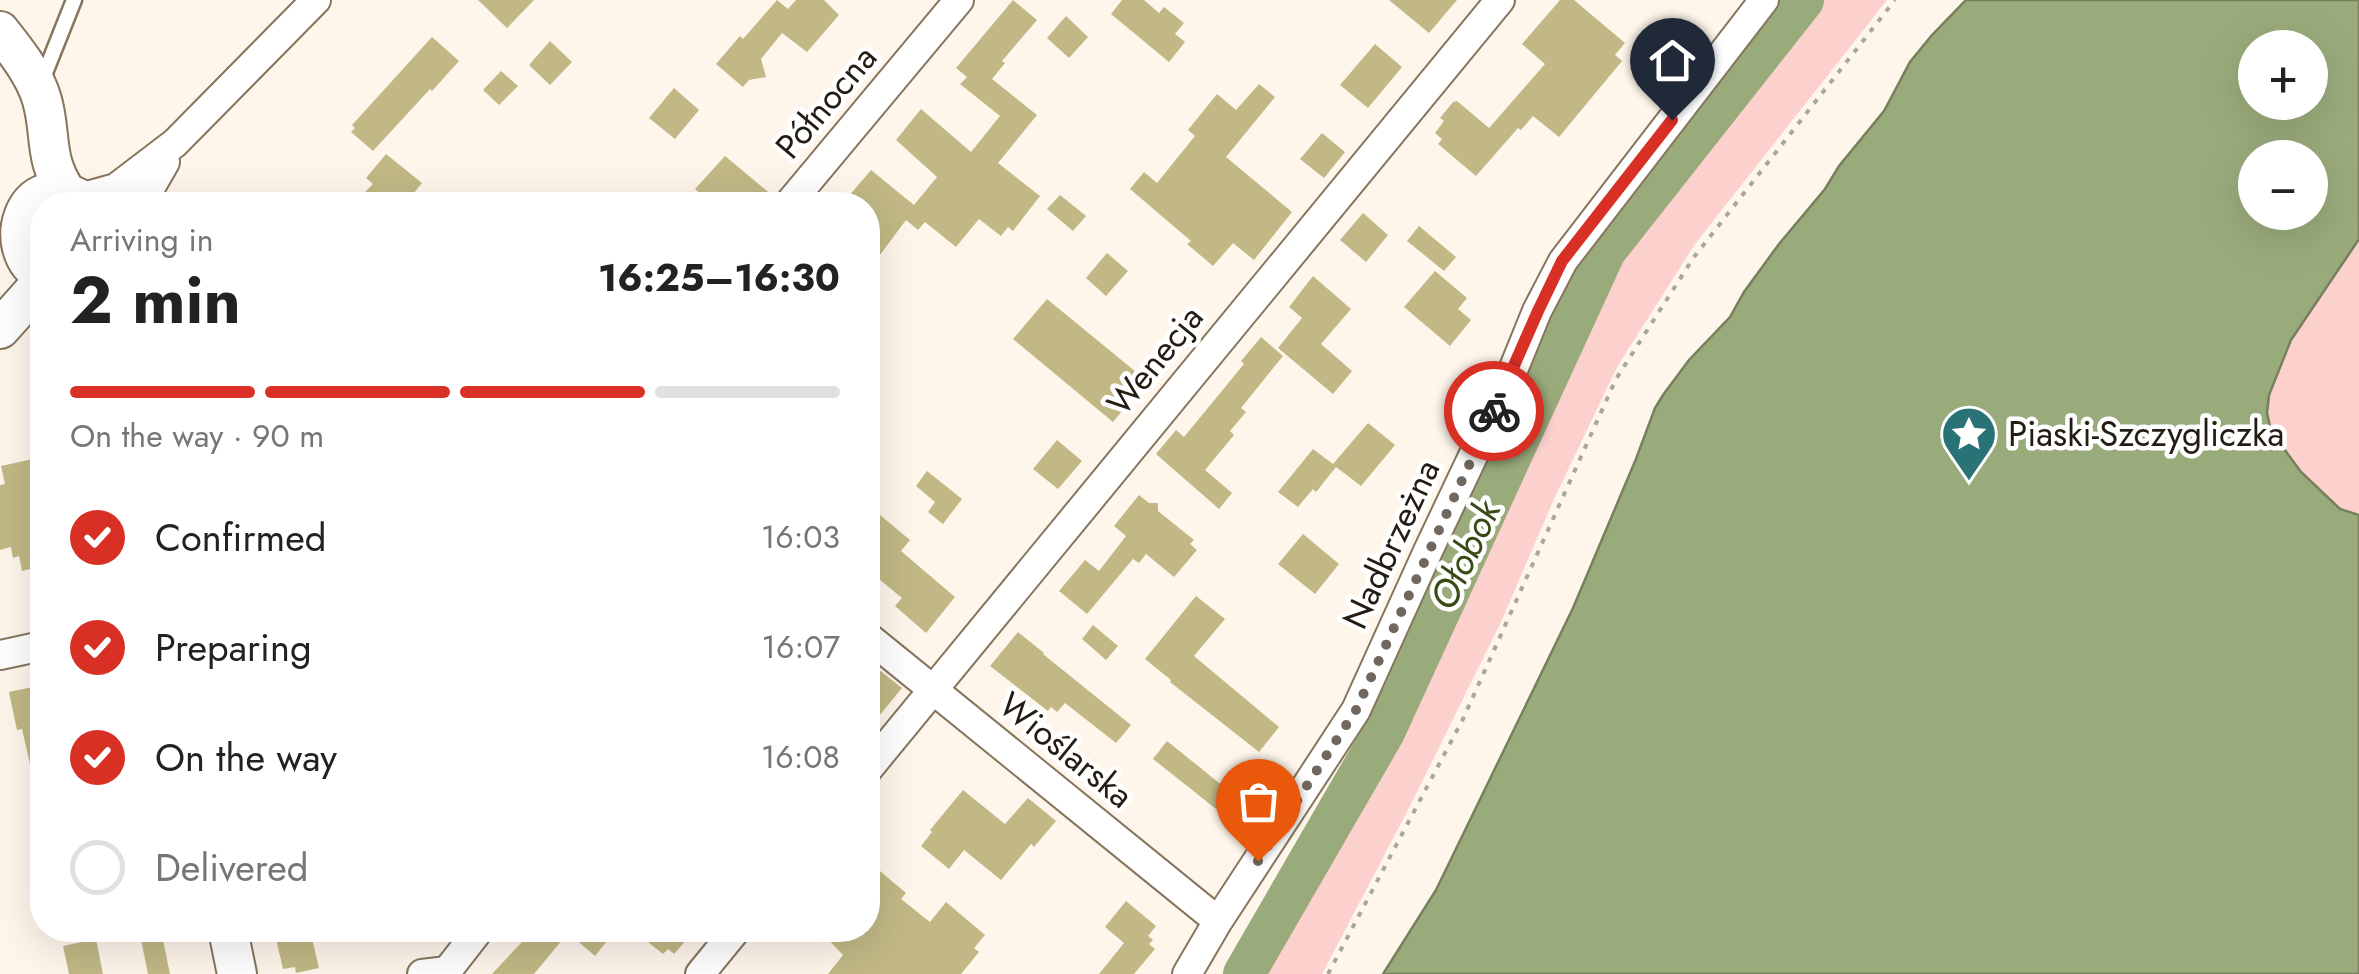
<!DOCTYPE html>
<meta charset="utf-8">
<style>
:root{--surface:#fff;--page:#f6f6f6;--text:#222;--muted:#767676;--line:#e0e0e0;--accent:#d93025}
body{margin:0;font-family:Jost,sans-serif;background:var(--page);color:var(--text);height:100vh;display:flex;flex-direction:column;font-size:38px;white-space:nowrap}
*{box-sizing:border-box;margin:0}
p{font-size:32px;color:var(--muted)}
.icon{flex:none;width:55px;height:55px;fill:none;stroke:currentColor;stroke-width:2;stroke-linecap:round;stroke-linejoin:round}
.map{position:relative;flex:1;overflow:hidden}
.details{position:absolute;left:30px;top:192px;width:850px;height:750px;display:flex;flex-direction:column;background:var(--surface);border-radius:40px;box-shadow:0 10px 40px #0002}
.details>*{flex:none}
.buttons{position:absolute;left:2238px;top:30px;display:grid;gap:20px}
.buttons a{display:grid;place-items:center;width:90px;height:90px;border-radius:50%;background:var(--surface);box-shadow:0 10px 40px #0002;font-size:50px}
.pin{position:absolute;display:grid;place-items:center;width:85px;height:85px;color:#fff;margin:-102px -42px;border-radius:50% 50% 50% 0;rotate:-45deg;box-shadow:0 0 10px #0007}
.pin .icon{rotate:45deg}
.courier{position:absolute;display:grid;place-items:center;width:100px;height:100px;margin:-50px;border:8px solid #d93025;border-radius:50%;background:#fff;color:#222;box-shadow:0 2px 12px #0007}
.summary em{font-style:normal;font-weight:700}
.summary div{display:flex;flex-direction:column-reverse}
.summary{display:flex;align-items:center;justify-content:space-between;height:170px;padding:0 40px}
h1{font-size:65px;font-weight:700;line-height:75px}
.bar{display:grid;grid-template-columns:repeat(4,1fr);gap:15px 10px;align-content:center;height:120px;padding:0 40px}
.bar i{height:12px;border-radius:8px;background:var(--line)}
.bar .selected{background:var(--accent)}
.bar p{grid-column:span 4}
ol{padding:0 40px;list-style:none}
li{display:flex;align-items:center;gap:30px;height:110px}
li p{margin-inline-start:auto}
li .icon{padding:10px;border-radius:50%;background:var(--accent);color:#fff;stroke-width:4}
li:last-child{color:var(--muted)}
li i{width:55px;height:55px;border:5px solid var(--line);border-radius:50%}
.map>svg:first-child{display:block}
.green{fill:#fcd0cd}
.water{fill:#9aab7b;stroke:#76805c;stroke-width:2.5;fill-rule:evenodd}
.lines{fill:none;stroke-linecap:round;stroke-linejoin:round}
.river{stroke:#9aab7b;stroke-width:42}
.building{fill:#c1b885}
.lane-casing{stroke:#87755d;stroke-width:19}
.street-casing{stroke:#87755d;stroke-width:32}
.secondary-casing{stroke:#87755d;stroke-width:42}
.path{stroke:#aca59a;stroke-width:4;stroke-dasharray:5 8;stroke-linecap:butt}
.lane{stroke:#fff;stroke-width:14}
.street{stroke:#fff;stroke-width:28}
.secondary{stroke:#fff;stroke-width:38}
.done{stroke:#70685e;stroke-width:10;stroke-dasharray:0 18}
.route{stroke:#d93025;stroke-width:12}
.labels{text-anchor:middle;stroke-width:9;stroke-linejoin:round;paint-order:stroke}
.street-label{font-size:35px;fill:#231c12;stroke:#fff}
.poi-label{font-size:35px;fill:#231c12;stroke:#fff;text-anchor:start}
.water-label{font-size:38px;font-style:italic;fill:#3a4a15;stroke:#fff}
</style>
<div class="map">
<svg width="2359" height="974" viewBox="0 0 2359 974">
<rect width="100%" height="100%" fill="#fef6eb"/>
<path class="green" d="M1825,0H1887L1695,244L1617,367L1554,499L1501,622L1410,806L1322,974H1264L1358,819L1401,736L1523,451L1616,259L1767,68Z
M2359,239V515C2336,512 2319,491 2304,475C2288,459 2271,439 2268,416C2261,370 2331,276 2359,239Z"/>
<path class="water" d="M1966,0H2359V239L2291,340L2269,395L2267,413L2271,431L2301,472L2340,509L2359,515V974H1383L1436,890L1573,608L1636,459L1655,408L1663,395L1689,360L1730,317L1744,292L1779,244L1825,189L1839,166L1884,111L1910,62L1932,35ZM2255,48H2310V102H2255ZM2255,158H2310V212H2255Z"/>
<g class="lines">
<path class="river" d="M1244,974L1384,732L1605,251L1803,0"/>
</g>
<path class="building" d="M478,0H534L507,28Z
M777,0L788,9L796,0H824L839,15L807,52L782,33L761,59L766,77L749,80L743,87L716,64L740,36L743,39Z
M1013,0L1037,20L1002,61L1005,63L992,79L1037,115L998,163L1040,196L1013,231L1008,227L1001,236L979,219L956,247L925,222L918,230L906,220L868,271V234L878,221L868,212V205H860L849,196L871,170L914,205L937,177L896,140L921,109L971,152L1000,116L960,84L967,77L956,68Z
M1122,0H1144L1159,13L1164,7L1184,23L1175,34L1185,42L1169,62L1111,14Z
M1389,0H1457L1429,33Z
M1560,0H1574L1625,43L1615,55L1622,61L1559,137L1533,116L1521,130L1518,128L1476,176L1438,144L1442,139L1435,133L1444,121L1440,118L1453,102L1457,101L1489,128L1545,64L1522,44Z
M1066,16L1088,37L1069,58L1047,38Z
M432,37L459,61L432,91L430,89L373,151L351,132L355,128L352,125Z
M550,41L572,62L550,85L529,65Z
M1375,44L1402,67L1368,108L1340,85Z
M501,71L518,86L499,105L483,90Z
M1259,84L1275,97L1226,157L1292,212L1254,260L1233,243L1213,266L1187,244L1191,241L1130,189L1144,172L1157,183L1195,136L1188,130L1217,94L1236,110Z
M674,88L699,110L675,139L649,118Z
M1322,133L1345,152L1324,178L1300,159Z
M386,154L422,183L409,199L401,193L390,205H361L369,196L364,193L373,184L366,178Z
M725,156L773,196L771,205H759L740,192L729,205H714L695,189Z
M1060,195L1086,216L1073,231L1047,209Z
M1363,213L1388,235L1366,262L1340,240Z
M1419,226L1456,257L1444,271L1407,241Z
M1107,253L1128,271L1106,296L1086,278Z
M1435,271L1467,298L1458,309L1471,320L1450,346L1404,307Z
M1313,276L1351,309L1321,344L1352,371L1333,394L1278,348L1302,318L1289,307Z
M1047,299L1147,381L1113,422L1013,339Z
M1261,337L1283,356L1241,408L1246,412L1230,431L1234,435L1205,470L1232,493L1219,509L1156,454L1176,430L1184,437L1244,364L1241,361Z
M1368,423L1395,445L1361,486L1336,467L1316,492L1313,489L1298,507L1278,492L1313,449L1333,464Z
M1057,440L1082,461L1058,489L1033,469Z
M42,457V566L22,571L19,556L13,558L11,547L0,550V485L5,484L1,466Z
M927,471L962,499L943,524L928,512L935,502L916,486Z
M1139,495L1149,503H1158V511L1194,540L1190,544L1197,550L1174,577L1146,554L1139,563L1133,559L1087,614L1059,591L1085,560L1099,571L1126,536L1114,526Z
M868,505L910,540L901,551L955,597L926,633L895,606L902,598L868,570Z
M1303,534L1339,564L1315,594L1278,564Z
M1196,596L1225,619L1194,656L1279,727L1259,752L1170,682L1171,680L1145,659Z
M1093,625L1118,646L1106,660L1082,639Z
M1018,632L1044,653L1043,654L1131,725L1116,743L1065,703L1057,712L1051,707L1048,711L990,666Z
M878,669L902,688L879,716L868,706V683Z
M42,685V781L34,782L22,729L17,730L9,692Z
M1167,741L1249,807L1235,824L1153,759Z
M963,790L1005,824L1028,798L1056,821L1034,847L1031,844L1001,880L964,850L949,869L921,846L932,832L930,830Z
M868,861L906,893L901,899L930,922L946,902L985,935L974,948L979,952L961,974H828L843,955L819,930H868Z
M1126,901L1156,926L1148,936L1153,940L1149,944L1155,949L1134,974H1099L1124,943L1105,927Z
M139,930H161L170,974H148Z
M274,930H310L319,968L296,973L295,967L283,969Z
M533,930H616L595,956L568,933L534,974H492Z
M633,930H695L674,954L668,949L663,954Z
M96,939L103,974H69L63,946Z"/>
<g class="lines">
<g class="lane-casing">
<path id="lane" d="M41,83L74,0"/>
</g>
<g class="street-casing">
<path id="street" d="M80,198L116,188L175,143L316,0
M134,205L153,183L165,162
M788,205L959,0
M868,637L1218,921
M0,655L42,646
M868,769L1500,0
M422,974L447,971L479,930
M700,974L736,930
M1187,974L1218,921L1356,710L1428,551L1509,380L1537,311L1563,261L1764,0"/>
</g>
<g class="secondary-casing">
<path id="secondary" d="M0,31C16,51 35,75 42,100C52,135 43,159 67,193
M42,274C0,252 22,165 82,200
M0,329L42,282
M228,930L237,974"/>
</g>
<path class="path" d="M1328,974L1463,719L1616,379L1694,257L1895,0"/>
<use href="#lane" class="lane"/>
<use href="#street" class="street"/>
<use href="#secondary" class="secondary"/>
</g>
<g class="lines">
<path class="done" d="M1258,861L1356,710L1494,411"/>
<path class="route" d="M1494,411L1538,311L1562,261L1672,120"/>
</g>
<defs>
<g id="sight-pin" transform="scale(2.875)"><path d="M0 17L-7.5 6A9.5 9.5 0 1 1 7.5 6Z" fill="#297377" stroke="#fff"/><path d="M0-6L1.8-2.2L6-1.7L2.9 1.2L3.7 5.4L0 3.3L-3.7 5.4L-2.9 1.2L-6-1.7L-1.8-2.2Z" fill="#fff"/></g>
</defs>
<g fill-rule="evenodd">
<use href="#sight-pin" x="1969" y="434"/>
</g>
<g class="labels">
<g class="street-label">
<text transform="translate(826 102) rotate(-50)" y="12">Północna</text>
<text transform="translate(1155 360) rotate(-51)" y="12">Wenecja</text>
<text transform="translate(1391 544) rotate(-65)" y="12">Nadbrzeżna</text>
<text transform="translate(1066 750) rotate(39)" y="12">Wioślarska</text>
</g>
<g class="poi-label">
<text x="2008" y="446">Piaski-Szczygliczka</text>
</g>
<g class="water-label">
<text transform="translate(1465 555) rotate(-65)" y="13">Ołobok</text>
</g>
</g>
</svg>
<div class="buttons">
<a>+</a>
<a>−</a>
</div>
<div class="pin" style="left:1258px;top:861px;background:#ea580c"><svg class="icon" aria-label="bag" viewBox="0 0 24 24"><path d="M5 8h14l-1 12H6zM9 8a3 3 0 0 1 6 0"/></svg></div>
<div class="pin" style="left:1672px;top:120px;background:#1f2937"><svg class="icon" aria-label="home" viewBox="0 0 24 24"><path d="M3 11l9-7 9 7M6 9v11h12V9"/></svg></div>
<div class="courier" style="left:1494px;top:411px"><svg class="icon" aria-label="bike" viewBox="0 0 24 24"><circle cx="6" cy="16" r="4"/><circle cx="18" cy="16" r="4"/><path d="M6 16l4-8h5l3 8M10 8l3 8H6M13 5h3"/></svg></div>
<section class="details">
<div class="summary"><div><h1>2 min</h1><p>Arriving in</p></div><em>16:25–16:30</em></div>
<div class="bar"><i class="selected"></i><i class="selected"></i><i class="selected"></i><i></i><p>On the way · 90 m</p></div>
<ol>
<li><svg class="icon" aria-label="check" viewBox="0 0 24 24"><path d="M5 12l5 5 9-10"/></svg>Confirmed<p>16:03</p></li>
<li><svg class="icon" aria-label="check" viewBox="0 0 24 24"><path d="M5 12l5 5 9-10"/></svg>Preparing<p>16:07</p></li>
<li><svg class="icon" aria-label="check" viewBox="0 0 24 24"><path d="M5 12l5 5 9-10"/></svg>On the way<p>16:08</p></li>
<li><i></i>Delivered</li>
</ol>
</section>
</div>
